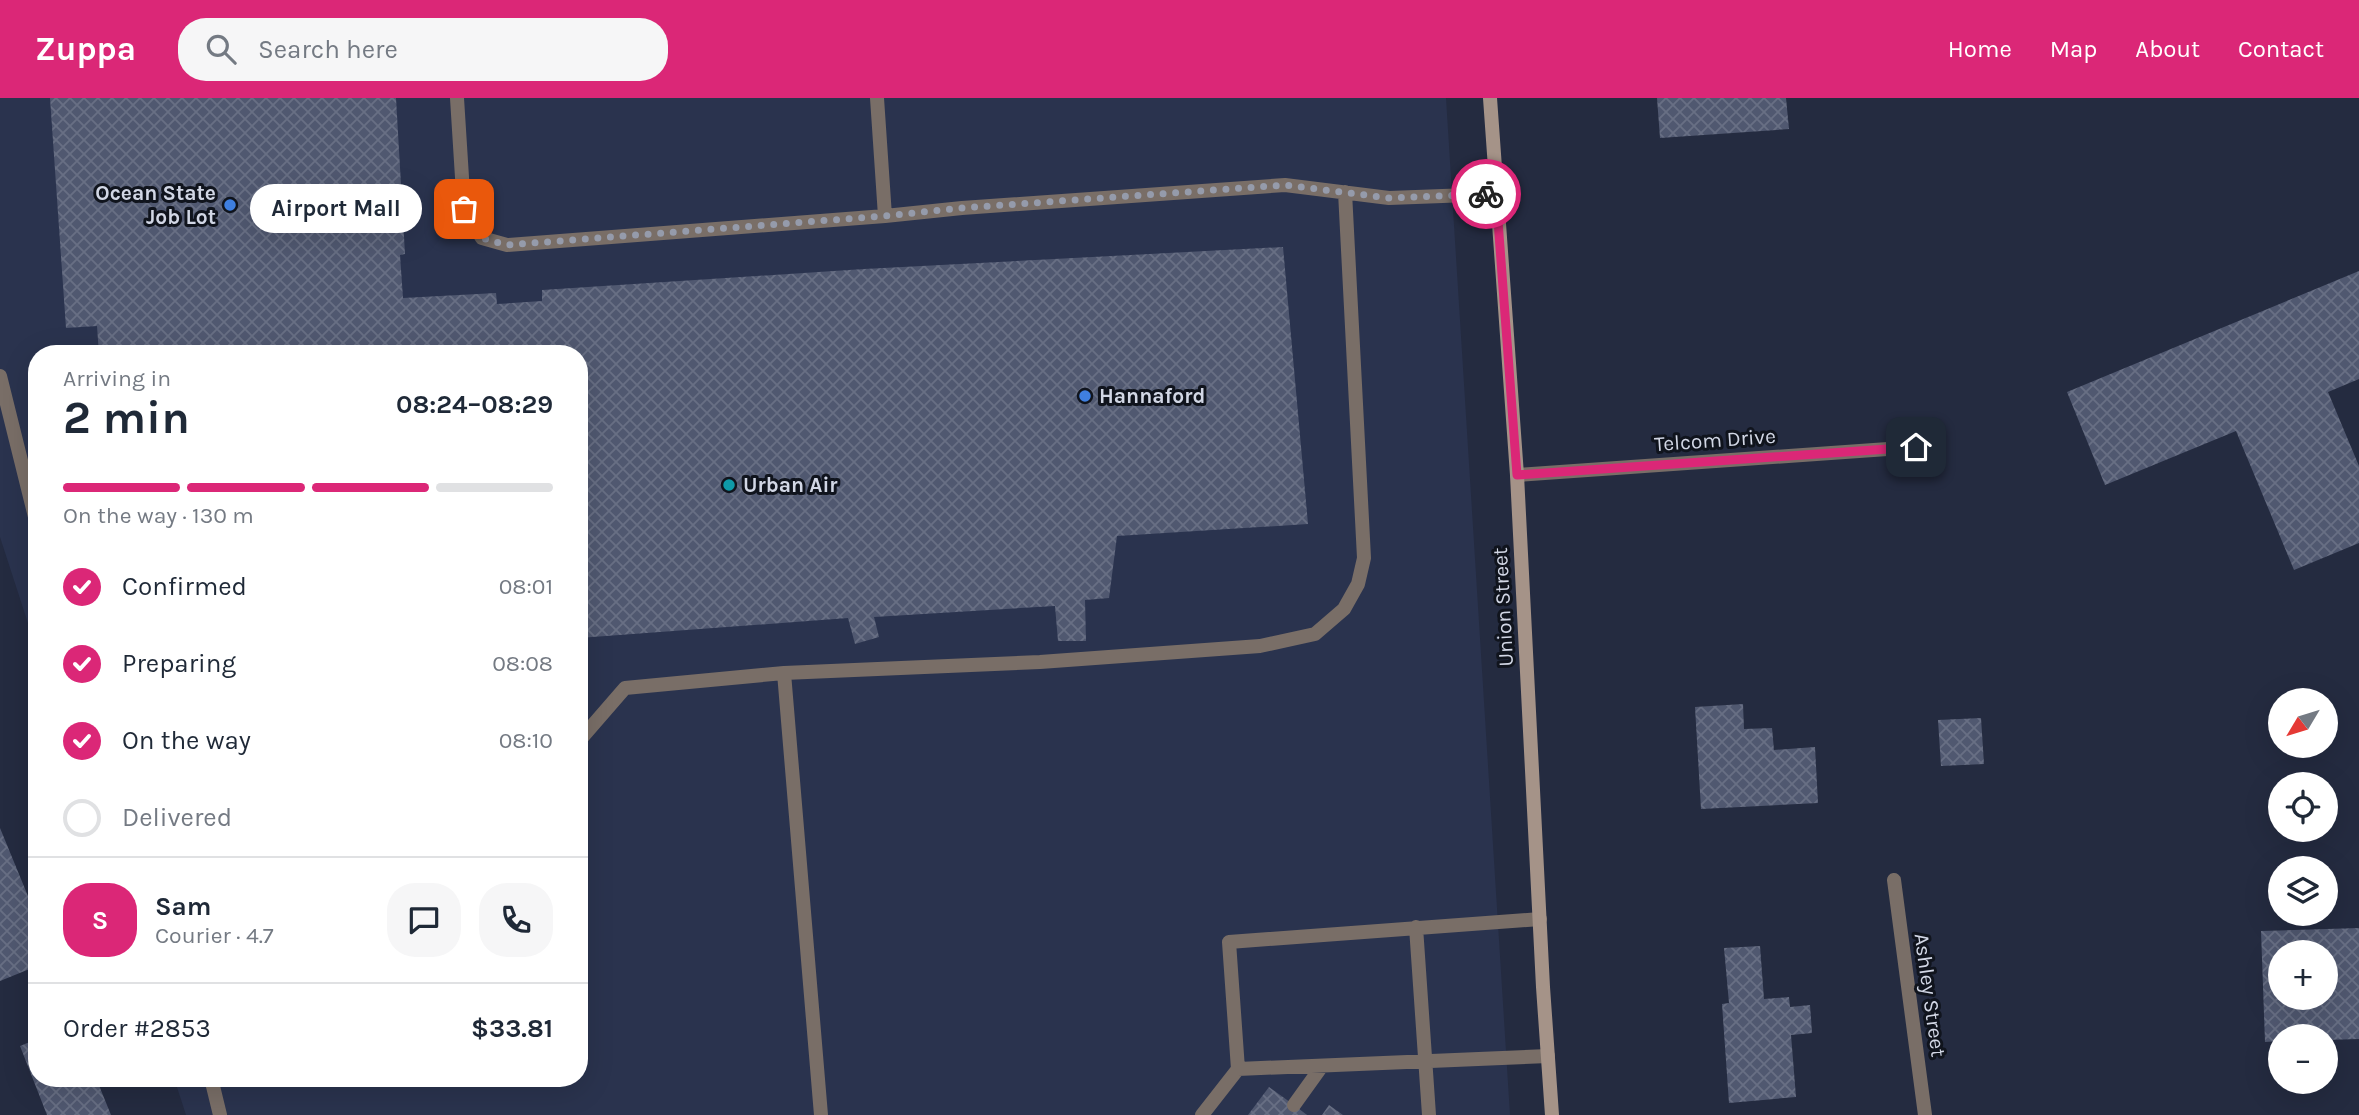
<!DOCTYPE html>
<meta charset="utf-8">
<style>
:root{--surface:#fff;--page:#f6f6f7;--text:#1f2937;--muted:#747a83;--line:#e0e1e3;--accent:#db2777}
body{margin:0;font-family:Karla,sans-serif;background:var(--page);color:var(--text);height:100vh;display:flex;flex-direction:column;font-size:26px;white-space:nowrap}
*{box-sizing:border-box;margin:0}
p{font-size:23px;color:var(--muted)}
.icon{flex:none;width:38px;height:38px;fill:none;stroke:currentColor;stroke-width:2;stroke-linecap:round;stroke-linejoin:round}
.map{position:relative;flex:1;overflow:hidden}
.panel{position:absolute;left:28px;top:247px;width:560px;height:742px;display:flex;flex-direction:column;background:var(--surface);border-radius:28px;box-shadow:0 7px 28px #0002}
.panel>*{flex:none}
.needle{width:46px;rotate:232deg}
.tools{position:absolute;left:2268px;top:590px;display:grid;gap:14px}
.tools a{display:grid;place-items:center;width:70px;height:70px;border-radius:50%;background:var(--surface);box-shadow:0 7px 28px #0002;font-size:35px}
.pin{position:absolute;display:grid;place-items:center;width:60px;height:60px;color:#fff;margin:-30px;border-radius:14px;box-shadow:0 4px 10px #0006}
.courier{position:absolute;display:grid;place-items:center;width:70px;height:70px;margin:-35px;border:5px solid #db2777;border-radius:50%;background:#fff;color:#222;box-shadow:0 2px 9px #0007}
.bubble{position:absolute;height:49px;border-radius:24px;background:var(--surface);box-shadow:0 7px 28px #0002;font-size:23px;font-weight:700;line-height:49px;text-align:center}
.headline em{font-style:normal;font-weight:700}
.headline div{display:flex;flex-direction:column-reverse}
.headline{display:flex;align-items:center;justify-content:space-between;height:119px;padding:0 35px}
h1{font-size:46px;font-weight:700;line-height:52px}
.bar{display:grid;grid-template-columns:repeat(4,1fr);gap:10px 7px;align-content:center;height:84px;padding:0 35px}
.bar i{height:9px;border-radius:5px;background:var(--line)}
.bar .active{background:var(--accent)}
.bar p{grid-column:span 4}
.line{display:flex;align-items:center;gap:18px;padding:0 35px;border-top:2px solid var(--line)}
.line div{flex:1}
.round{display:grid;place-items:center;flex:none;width:74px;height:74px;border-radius:28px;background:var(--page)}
ol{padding:0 35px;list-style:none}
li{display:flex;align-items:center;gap:21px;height:77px}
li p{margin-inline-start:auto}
li .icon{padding:7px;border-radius:50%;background:var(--accent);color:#fff;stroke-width:4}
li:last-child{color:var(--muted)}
li i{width:38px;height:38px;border:4px solid var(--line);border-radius:50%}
header{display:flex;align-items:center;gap:42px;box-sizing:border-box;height:98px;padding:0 35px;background:var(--accent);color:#fff}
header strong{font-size:33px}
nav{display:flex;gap:38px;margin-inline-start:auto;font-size:24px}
.search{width:490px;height:63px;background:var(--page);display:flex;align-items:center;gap:18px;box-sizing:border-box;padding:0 24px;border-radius:28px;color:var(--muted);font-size:26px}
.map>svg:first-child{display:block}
.built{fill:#2a334e}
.building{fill:url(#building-cross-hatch);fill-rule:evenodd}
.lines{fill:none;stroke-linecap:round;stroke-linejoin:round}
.service{stroke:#796e67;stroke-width:14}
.minor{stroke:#796e67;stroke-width:14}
.secondary{stroke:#a59388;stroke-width:14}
.done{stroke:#959bab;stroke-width:7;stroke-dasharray:0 12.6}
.route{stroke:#db2777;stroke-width:9}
.shop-dot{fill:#3f7fe0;stroke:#10141d;stroke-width:2.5}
.culture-dot{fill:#0f9aa8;stroke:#10141d;stroke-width:2.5}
.labels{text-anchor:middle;stroke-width:6;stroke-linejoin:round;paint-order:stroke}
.poi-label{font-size:21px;font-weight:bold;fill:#d2d7e5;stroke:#10141d;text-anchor:start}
.street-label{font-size:21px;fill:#d2d7e5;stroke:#10141d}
</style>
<header>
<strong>Zuppa</strong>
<div class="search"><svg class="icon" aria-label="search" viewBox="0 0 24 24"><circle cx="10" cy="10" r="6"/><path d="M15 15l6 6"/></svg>Search here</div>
<nav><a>Home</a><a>Map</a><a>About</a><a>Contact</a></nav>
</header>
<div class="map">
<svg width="2359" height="1017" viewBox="0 0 2359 1017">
<defs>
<pattern id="building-cross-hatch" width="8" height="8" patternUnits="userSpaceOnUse" patternTransform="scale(1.75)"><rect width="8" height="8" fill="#505870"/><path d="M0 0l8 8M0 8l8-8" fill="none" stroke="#686f84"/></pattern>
</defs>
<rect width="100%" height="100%" fill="#242b40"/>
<path class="built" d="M0,0H1446L1510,1017H186L174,980H579V256H37V553L0,439Z"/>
<path class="building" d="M50,0H396L405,156L400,157L403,200L496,195L497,206L542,203V192L864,171L1283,149L1308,426L1117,438L1109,500L1085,502L1086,543H1058L1055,508L874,519L879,539L855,546L848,520L579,540V256H99L97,228L66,230Z
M1657,0H1786L1789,31L1660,40Z
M2359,173V281L2328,294L2359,368V445L2294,472L2236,333L2105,387L2067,294Z
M1743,606L1744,631L1772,630L1774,652L1815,649L1818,705L1701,711L1695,609Z
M1981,620L1984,666L1941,668L1938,622Z
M0,730L37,820V868L0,883Z
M2359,830V941L2326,942V938H2280V943L2265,944L2261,833ZM2280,854H2326V900H2280Z
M1760,848L1764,901L1789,899L1790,909L1810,907L1812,935L1791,937L1796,999L1729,1005L1722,906L1729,905L1724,850Z
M37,941V980H96L111,1017H47L20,948Z
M1269,989L1294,1007L1307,1017H1248Z
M1329,1007L1343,1017H1322Z"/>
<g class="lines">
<path class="service" d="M457,0L464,111L482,140L507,147L885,118L962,110L1285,87L1389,100L1496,96
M877,0L885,118
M0,278L37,427
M784,575L1040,564L1260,548L1315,536L1344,511L1358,486L1364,460L1345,94
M579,643L625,590L784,575L821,1017
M1416,829L1429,1017
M1238,971L1548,958
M211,980L220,1017
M1294,1007L1322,968
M1202,1017L1238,971L1229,844L1540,821"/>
<path class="minor" d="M1517,377L1916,349
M1894,782L1925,1017"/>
<path class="secondary" d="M1490,0L1517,377L1543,889L1552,1017"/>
</g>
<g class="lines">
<path class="done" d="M464,111L482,140L507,147L884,118L962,110L1285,87L1389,100L1486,96"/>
<path class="route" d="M1486,96H1496L1517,377L1916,349"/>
</g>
<g class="shop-dot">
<circle cx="230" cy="107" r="7"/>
<circle cx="1085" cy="298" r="7"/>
</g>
<circle class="culture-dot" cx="729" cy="387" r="7"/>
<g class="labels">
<g class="poi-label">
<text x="216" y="102" text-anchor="end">Ocean State<tspan x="216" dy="24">Job Lot</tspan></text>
<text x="1099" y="305">Hannaford</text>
<text x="743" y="394">Urban Air</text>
</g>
<g class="street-label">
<text transform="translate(1715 342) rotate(-4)" y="7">Telcom Drive</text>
<text transform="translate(1503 509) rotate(-93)" y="7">Union Street</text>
<text transform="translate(1930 897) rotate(82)" y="7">Ashley Street</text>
</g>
</g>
</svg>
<div class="tools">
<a><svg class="needle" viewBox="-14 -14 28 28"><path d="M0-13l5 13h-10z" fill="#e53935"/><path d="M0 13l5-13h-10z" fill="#747a83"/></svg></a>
<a><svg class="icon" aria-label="locate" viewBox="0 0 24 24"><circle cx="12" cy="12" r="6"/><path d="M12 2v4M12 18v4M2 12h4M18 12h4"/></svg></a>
<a><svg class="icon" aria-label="layers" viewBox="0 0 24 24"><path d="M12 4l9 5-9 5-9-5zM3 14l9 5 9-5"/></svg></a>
<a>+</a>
<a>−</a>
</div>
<div class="pin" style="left:464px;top:111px;background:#ea580c"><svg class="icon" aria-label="bag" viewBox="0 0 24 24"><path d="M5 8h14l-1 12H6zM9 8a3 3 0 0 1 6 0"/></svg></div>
<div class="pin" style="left:1916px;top:349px;background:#1f2937"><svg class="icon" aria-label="home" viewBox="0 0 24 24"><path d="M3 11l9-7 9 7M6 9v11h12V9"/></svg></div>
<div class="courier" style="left:1486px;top:96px"><svg class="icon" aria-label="bike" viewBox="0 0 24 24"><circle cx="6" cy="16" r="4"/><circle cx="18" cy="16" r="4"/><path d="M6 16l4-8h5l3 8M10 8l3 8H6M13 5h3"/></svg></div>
<div class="bubble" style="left:250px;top:86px;width:172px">Airport Mall</div>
<section class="panel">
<div class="headline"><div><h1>2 min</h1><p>Arriving in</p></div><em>08:24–08:29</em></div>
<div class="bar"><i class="active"></i><i class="active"></i><i class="active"></i><i></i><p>On the way · 130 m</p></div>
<ol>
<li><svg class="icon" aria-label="check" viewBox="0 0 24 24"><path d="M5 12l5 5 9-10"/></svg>Confirmed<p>08:01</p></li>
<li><svg class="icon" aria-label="check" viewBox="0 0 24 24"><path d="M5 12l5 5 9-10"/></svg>Preparing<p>08:08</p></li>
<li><svg class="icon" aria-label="check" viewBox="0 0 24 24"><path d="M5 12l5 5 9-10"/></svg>On the way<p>08:10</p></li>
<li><i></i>Delivered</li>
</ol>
<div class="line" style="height:126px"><b class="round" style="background:var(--accent);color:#fff">S</b><div><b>Sam</b><p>Courier · 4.7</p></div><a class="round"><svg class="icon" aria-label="chat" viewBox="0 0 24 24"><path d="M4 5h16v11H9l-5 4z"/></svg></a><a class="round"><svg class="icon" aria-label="phone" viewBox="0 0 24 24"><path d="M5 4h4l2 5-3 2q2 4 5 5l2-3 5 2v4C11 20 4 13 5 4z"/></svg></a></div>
<div class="line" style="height:91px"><div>Order #2853</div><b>$33.81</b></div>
</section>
</div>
